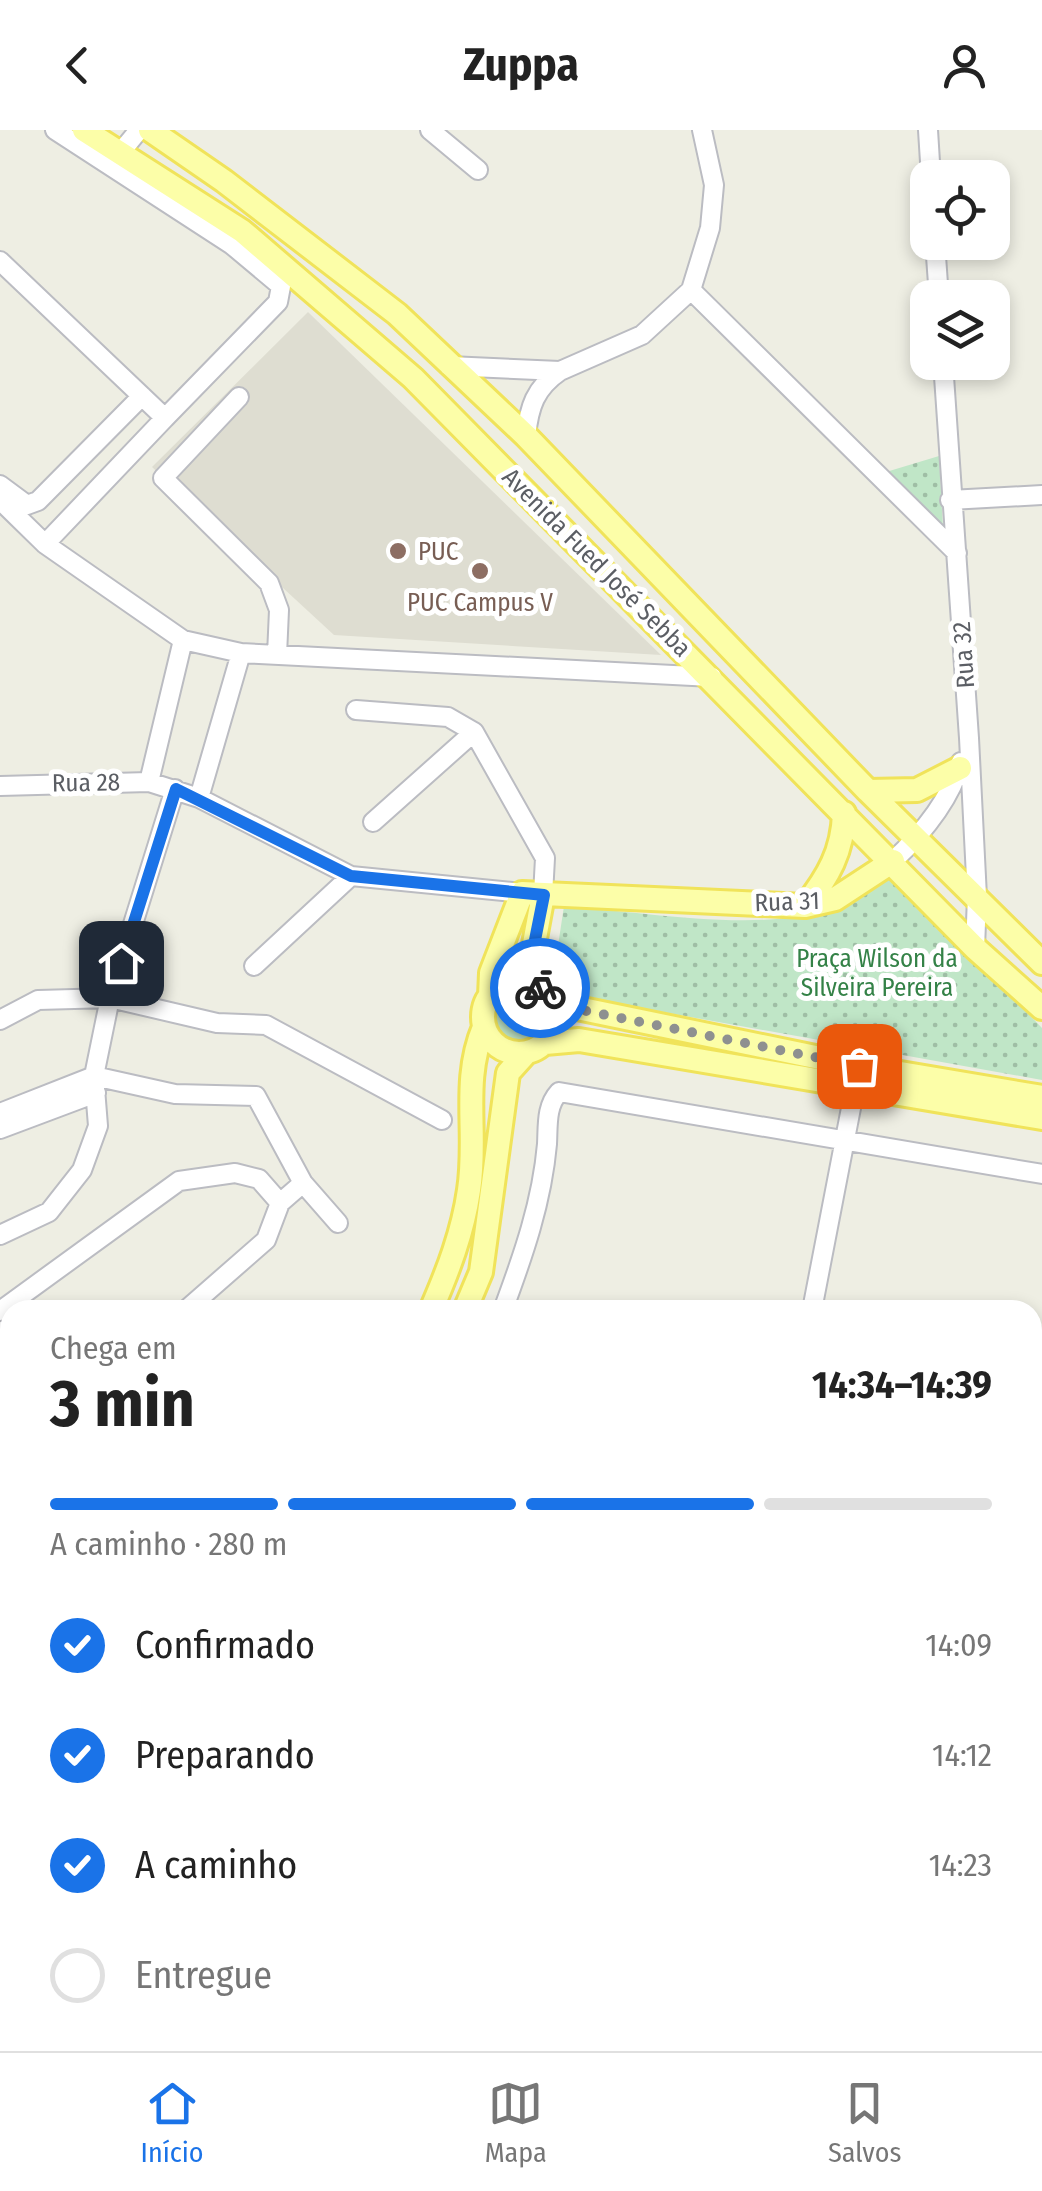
<!DOCTYPE html>
<html lang="pt">
<meta charset="utf-8">
<style>
:root{--surface:#fff;--page:#f2f2f2;--text:#222;--muted:#767676;--line:#e0e0e0;--accent:#1a73e8}
body{margin:0;font-family:"Fira Sans Condensed",sans-serif;background:var(--page);color:var(--text);height:100vh;display:flex;flex-direction:column;font-size:38px;white-space:nowrap}
*{box-sizing:border-box;margin:0}
p{font-size:32px;color:var(--muted)}
.icon{flex:none;width:55px;height:55px;fill:none;stroke:currentColor;stroke-width:2;stroke-linecap:round;stroke-linejoin:round}
.map{position:relative;flex:1;overflow:hidden}
.drawer{position:absolute;left:0px;top:1170px;width:1042px;height:752px;display:flex;flex-direction:column;background:var(--surface);border-radius:30px 30px 0 0;box-shadow:0 5px 15px #0003}
.drawer>*{flex:none}
.fabs{position:absolute;left:910px;top:30px;display:grid;gap:20px}
.fabs a{display:grid;place-items:center;width:100px;height:100px;border-radius:20px;background:var(--surface);box-shadow:0 5px 15px #0003;font-size:50px}
.pin{position:absolute;display:grid;place-items:center;width:85px;height:85px;color:#fff;margin:-42px;border-radius:20px;box-shadow:0 5px 15px #0006}
.courier{position:absolute;display:grid;place-items:center;width:100px;height:100px;margin:-50px;border:8px solid #1a73e8;border-radius:50%;background:#fff;color:#222;box-shadow:0 2px 12px #0007}
.overview em{font-style:normal;font-weight:700}
.overview div{display:flex;flex-direction:column-reverse}
.overview{display:flex;align-items:center;justify-content:space-between;height:170px;padding:0 50px}
h1{font-size:65px;font-weight:700;line-height:75px}
.bar{display:grid;grid-template-columns:repeat(4,1fr);gap:15px 10px;align-content:center;height:120px;padding:0 50px}
.bar i{height:12px;border-radius:8px;background:var(--line)}
.bar .selected{background:var(--accent)}
.bar p{grid-column:span 4}
ol{padding:0 50px;list-style:none}
li{display:flex;align-items:center;gap:30px;height:110px}
li p{margin-inline-start:auto}
li .icon{padding:10px;border-radius:50%;background:var(--accent);color:#fff;stroke-width:4}
li:last-child{color:var(--muted)}
li i{width:55px;height:55px;border:5px solid var(--line);border-radius:50%}
header{display:flex;justify-content:space-between;align-items:center;height:130px;padding:0 50px;background:var(--surface);font-size:45px;font-weight:700}
.tabs{display:flex;justify-content:space-around;align-items:center;height:140px;border-top:2px solid var(--line);background:var(--surface);font-size:28px;color:var(--muted)}
.tabs a{display:grid;justify-items:center;gap:5px}
.tabs .selected{color:var(--accent)}
.map>svg:first-child{display:block}
.education{fill:#deddd1}
.grass{fill:#c0e6c7}
.park{fill:url(#park-dots)}
.lines{fill:none;stroke-linecap:round;stroke-linejoin:round}
.minor-tunnel{stroke:#c9cac3;stroke-width:18;stroke-dasharray:18 9;stroke-linecap:butt}
.minor-casing{stroke:#bbbcc2;stroke-width:22}
.major-casing{stroke:#f0e35a;stroke-width:28}
.minor{stroke:#fff;stroke-width:18}
.major{stroke:#fcfea8;stroke-width:22}
.done{stroke:#8e9090;stroke-width:10;stroke-dasharray:0 18}
.route{stroke:#1a73e8;stroke-width:12}
.education-dot{fill:#8d6e63;stroke:#fff;stroke-width:4}
.labels{text-anchor:middle;stroke-width:10;stroke-linejoin:round;paint-order:stroke}
.education-label{font-size:25px;fill:#785e54;stroke:#fff;text-anchor:start}
.street-label{font-size:25px;fill:#5b5e64;stroke:#fff}
.park-label{font-size:25px;fill:#348247;stroke:#fff}
</style>
<header><svg class="icon" aria-label="back" viewBox="0 0 24 24"><path d="M15 5l-7 7 7 7"/></svg>Zuppa<svg class="icon" aria-label="person" viewBox="0 0 24 24"><circle cx="12" cy="8" r="4"/><path d="M4 21q1-7 8-7t8 7"/></svg></header>
<div class="map">
<svg width="1042" height="1921" viewBox="0 0 1042 1921">
<defs>
<pattern id="park-dots" width="8" height="8" patternUnits="userSpaceOnUse" patternTransform="scale(2.5)"><rect width="8" height="8" fill="#c0e6c7"/><path d="M2 2h.1M6 6h.1" fill="none" stroke="#9fbea5" stroke-width="1.8" stroke-linecap="round"/></pattern>
</defs>
<rect width="100%" height="100%" fill="#eeeee3"/>
<path class="education" d="M308,182L661,525L334,505L152,337Z"/>
<path class="grass" d="M495 888a24 24 0 1 1 48 0a24 24 0 1 1-48 0Z
M1033,1711L1042,1714V1921H626L629,1912H1032Z"/>
<path class="park" d="M939,326L943,398L886,342Z
M892,743L1042,898V950L551,862L564,776C638,781 772,806 839,775C857,767 874,754 892,743Z"/>
<g class="lines">
<path class="minor-tunnel" d="M91,1921L92,1912"/>
<g class="minor-casing">
<path id="minor" d="M55,0L232,115L281,156L278,172L165,288
M430,0L478,40
M928,0L931,48
M120,23L139,0
M935,112L939,168
M0,131L165,288L45,414
M691,160L957,423
M943,232L969,608L977,767L975,818
M449,236L560,241L642,205L691,160L710,98L714,55L702,0
M239,267L163,348L269,453L279,480L277,525
M526,306C529,277 535,258 560,241
M0,355L27,375L38,371L142,266
M0,370L45,414L183,510L241,523L712,547
M950,370L1042,365
M356,580L448,587L474,602L545,728L543,765
M149,652L183,510
M0,656L149,652L199,668L351,746L522,763
M199,668L241,523
M373,692L474,602
M893,731C922,704 950,670 961,632
M254,836L351,746
M0,890L38,870L110,868L217,893L266,895L442,990
M94,946L175,964L256,966L303,1053L338,1093
M0,983L94,946
M0,999L96,963
M0,1105L49,1082L82,1040L98,996L94,946L110,868L175,659
M186,1180L266,1110L280,1073L303,1053
M503,1180C523,1126 542,1072 547,1014C548,995 546,976 559,962L1042,1044
M812,1180L857,947
M0,1181L179,1051L235,1043L259,1049L280,1073
M0,1201L10,1209
M0,1319L10,1306
M1032,1498L1042,1500
M1032,1600L1042,1601
M1032,1677L1042,1678
M524,1915V1912"/>
</g>
<g class="major-casing">
<path id="major" d="M84,0L242,101L413,248L975,818L1042,878
M150,0L224,51L397,184L526,306L868,661L1042,833
M868,661L917,660L960,638
M805,776C828,747 843,721 844,683
M483 887a36 36 0 1 1 72 0a36 36 0 1 1-72 0Z
M539,857L531,830L543,765
M490,866L491,843L522,763L805,776L835,769L893,731
M553,873L859,936L1042,967
M545,913L579,910L1042,988
M431,1180C448,1141 463,1102 469,1060C478,1003 461,952 484,897
M465,1180L481,1142L508,943L526,923
M0,1509L10,1502
M0,1539L10,1533"/>
</g>
<use href="#minor" class="minor"/>
<use href="#major" class="major"/>
</g>
<g class="lines">
<path class="done" d="M540,858L553,873L581,880L859,936"/>
<path class="route" d="M121,833L176,659L351,746L544,765L531,830L540,858"/>
</g>
<g class="education-dot">
<circle cx="398" cy="421" r="10"/>
<circle cx="480" cy="441" r="10"/>
</g>
<g class="labels">
<g class="education-label">
<text x="418" y="430">PUC</text>
<text x="480" y="481" text-anchor="middle">PUC Campus V</text>
</g>
<g class="street-label">
<text transform="translate(597 432) rotate(45)" y="9">Avenida Fued José Sebba</text>
<text transform="translate(963 525) rotate(-94)" y="9">Rua 32</text>
<text transform="translate(86 652) rotate(-1)" y="9">Rua 28</text>
<text transform="translate(787 771) rotate(-2)" y="9">Rua 31</text>
</g>
<g class="park-label">
<text x="877" y="837">Praça Wilson da<tspan x="877" dy="29">Silveira Pereira</tspan></text>
</g>
</g>
</svg>
<div class="fabs">
<a><svg class="icon" aria-label="locate" viewBox="0 0 24 24"><circle cx="12" cy="12" r="6"/><path d="M12 2v4M12 18v4M2 12h4M18 12h4"/></svg></a>
<a><svg class="icon" aria-label="layers" viewBox="0 0 24 24"><path d="M12 4l9 5-9 5-9-5zM3 14l9 5 9-5"/></svg></a>
</div>
<div class="pin" style="left:859px;top:936px;background:#ea580c"><svg class="icon" aria-label="bag" viewBox="0 0 24 24"><path d="M5 8h14l-1 12H6zM9 8a3 3 0 0 1 6 0"/></svg></div>
<div class="pin" style="left:121px;top:833px;background:#1f2937"><svg class="icon" aria-label="home" viewBox="0 0 24 24"><path d="M3 11l9-7 9 7M6 9v11h12V9"/></svg></div>
<div class="courier" style="left:540px;top:858px"><svg class="icon" aria-label="bike" viewBox="0 0 24 24"><circle cx="6" cy="16" r="4"/><circle cx="18" cy="16" r="4"/><path d="M6 16l4-8h5l3 8M10 8l3 8H6M13 5h3"/></svg></div>
<section class="drawer">
<div class="overview"><div><h1>3 min</h1><p>Chega em</p></div><em>14:34–14:39</em></div>
<div class="bar"><i class="selected"></i><i class="selected"></i><i class="selected"></i><i></i><p>A caminho · 280 m</p></div>
<ol>
<li><svg class="icon" aria-label="check" viewBox="0 0 24 24"><path d="M5 12l5 5 9-10"/></svg>Confirmado<p>14:09</p></li>
<li><svg class="icon" aria-label="check" viewBox="0 0 24 24"><path d="M5 12l5 5 9-10"/></svg>Preparando<p>14:12</p></li>
<li><svg class="icon" aria-label="check" viewBox="0 0 24 24"><path d="M5 12l5 5 9-10"/></svg>A caminho<p>14:23</p></li>
<li><i></i>Entregue</li>
</ol>
</section>
</div>
<nav class="tabs">
<a class="selected"><svg class="icon" aria-label="home" viewBox="0 0 24 24"><path d="M3 11l9-7 9 7M6 9v11h12V9"/></svg>Início</a>
<a><svg class="icon" aria-label="map" viewBox="0 0 24 24"><path d="M3 6l6-2 6 2 6-2v14l-6 2-6-2-6 2zM9 4v14M15 6v14"/></svg>Mapa</a>
<a><svg class="icon" aria-label="saved" viewBox="0 0 24 24"><path d="M7 4h10v16l-5-4-5 4z"/></svg>Salvos</a>
</nav>
